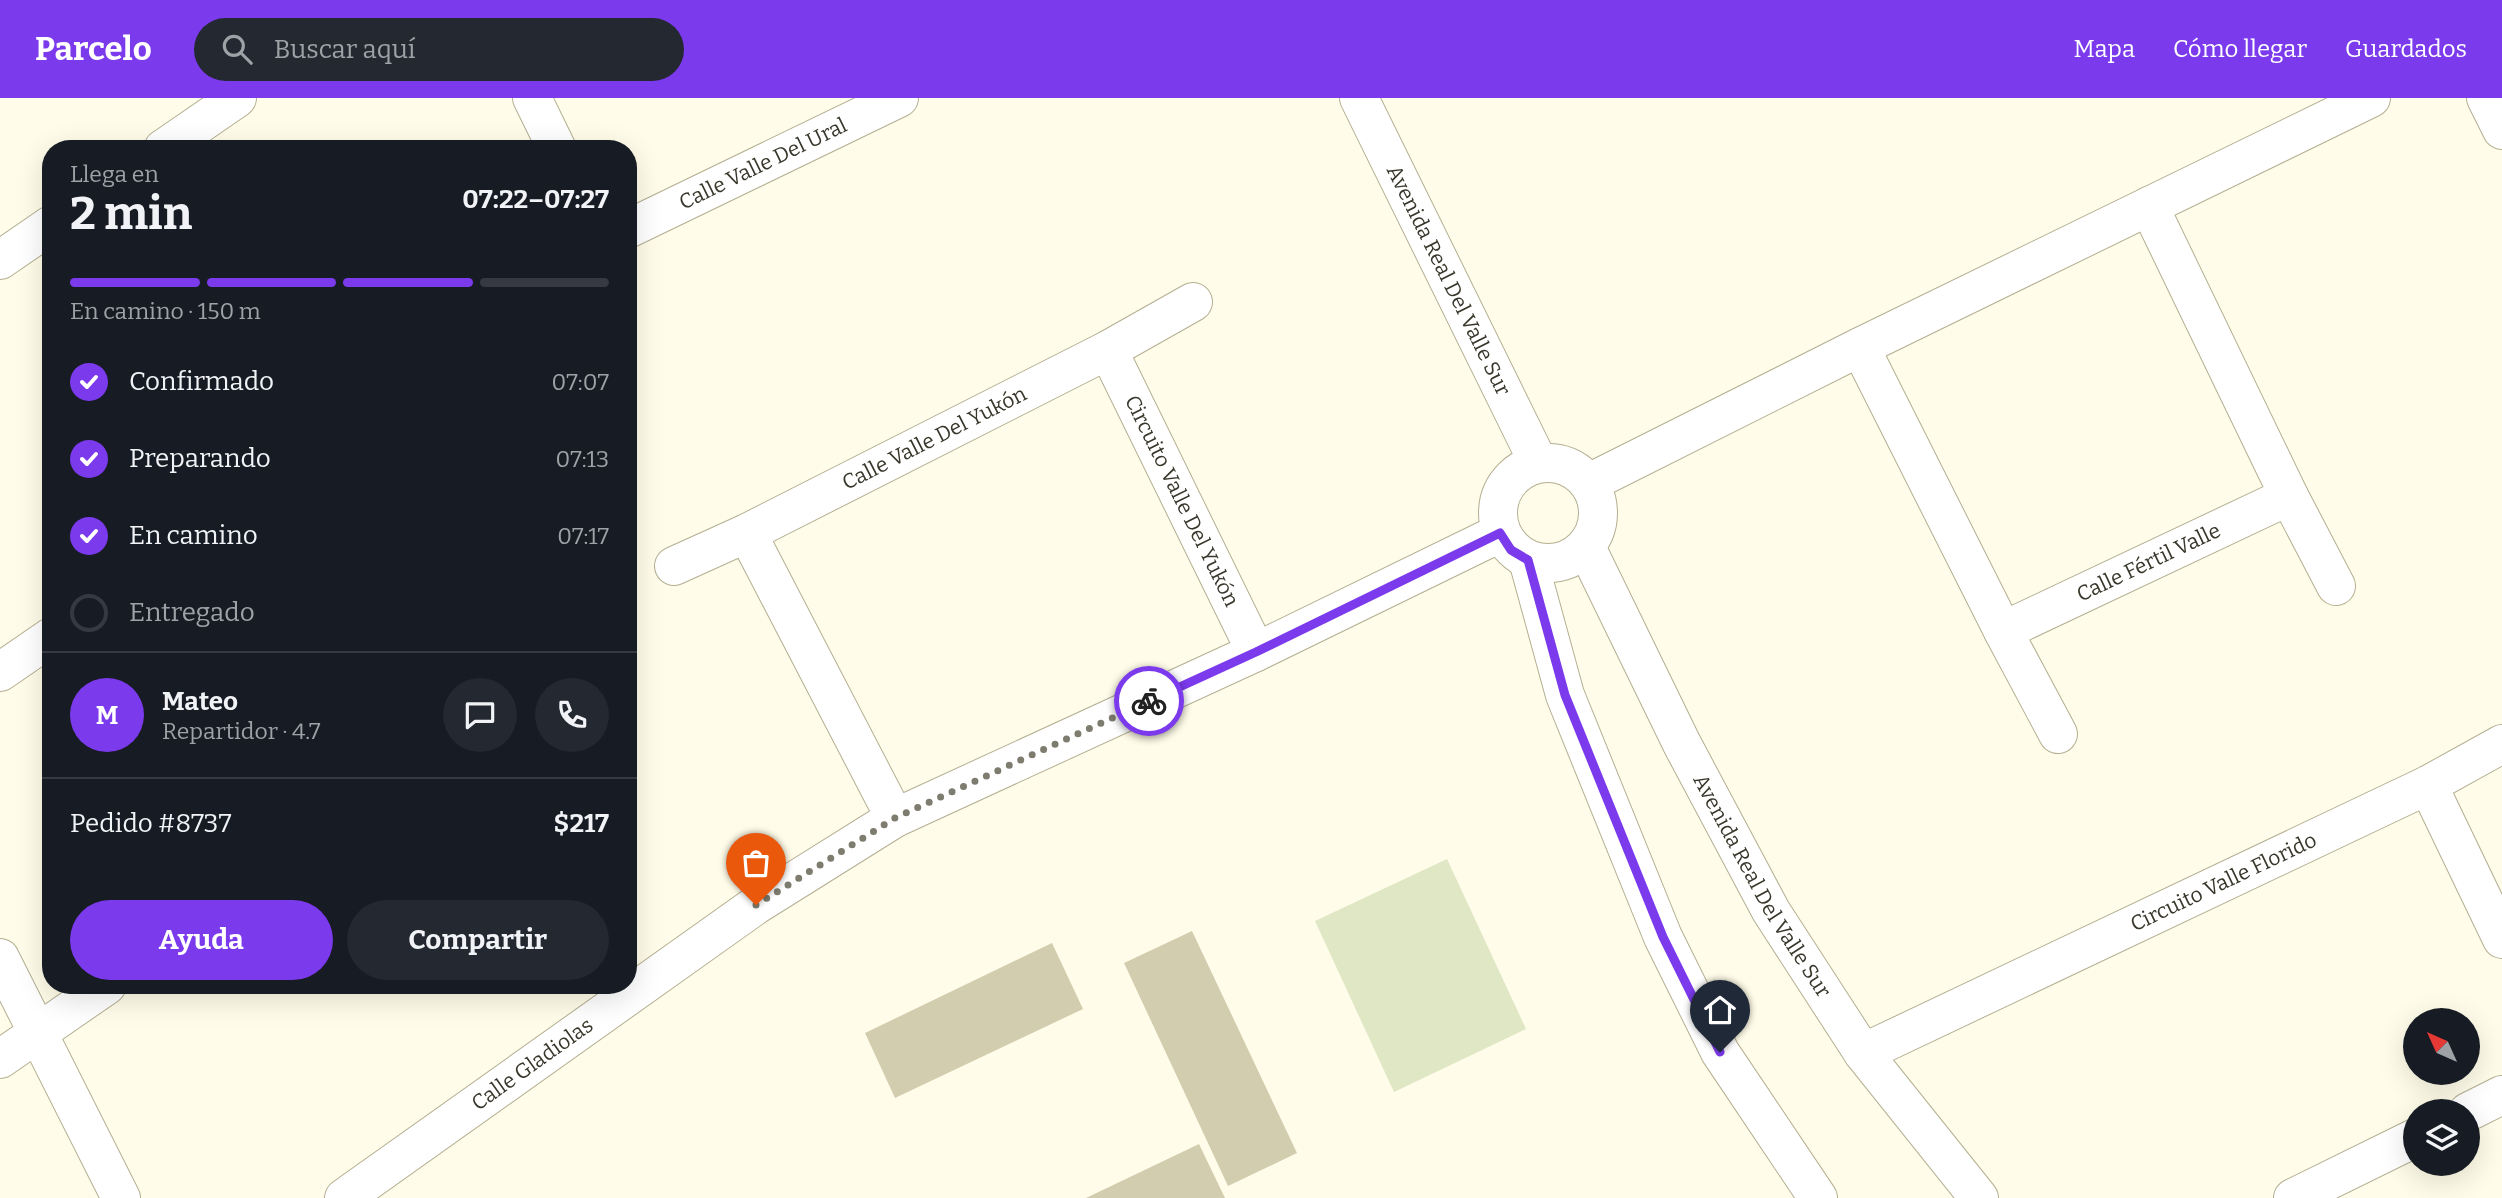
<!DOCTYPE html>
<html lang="es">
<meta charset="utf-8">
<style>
:root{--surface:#171b24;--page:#242831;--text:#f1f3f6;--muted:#9ea1a6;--line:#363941;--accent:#7c3aed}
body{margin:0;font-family:Bitter,serif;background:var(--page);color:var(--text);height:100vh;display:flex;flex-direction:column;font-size:26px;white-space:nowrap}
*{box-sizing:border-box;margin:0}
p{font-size:23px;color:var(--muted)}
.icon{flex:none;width:38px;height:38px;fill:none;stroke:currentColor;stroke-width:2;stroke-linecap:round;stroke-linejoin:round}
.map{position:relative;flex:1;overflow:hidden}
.side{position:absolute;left:42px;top:42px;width:595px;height:854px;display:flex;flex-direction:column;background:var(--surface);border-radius:28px;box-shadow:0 7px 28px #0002}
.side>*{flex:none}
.needle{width:46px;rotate:315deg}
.fabs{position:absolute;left:2403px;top:910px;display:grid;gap:14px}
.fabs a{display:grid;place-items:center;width:77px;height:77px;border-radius:50%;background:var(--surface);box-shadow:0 7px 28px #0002;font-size:35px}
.pin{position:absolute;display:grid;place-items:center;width:60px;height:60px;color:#fff;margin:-72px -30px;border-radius:50% 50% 50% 0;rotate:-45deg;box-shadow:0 0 7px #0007}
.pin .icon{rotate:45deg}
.courier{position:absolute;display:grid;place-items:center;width:70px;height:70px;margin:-35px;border:5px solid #7c3aed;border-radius:50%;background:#fff;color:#222;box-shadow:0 2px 9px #0007}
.head em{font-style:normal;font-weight:700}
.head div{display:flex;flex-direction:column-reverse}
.head{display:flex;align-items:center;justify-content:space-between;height:119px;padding:0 28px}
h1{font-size:46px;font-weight:700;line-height:52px}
.bar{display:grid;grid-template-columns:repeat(4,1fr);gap:10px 7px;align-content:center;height:84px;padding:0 28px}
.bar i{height:9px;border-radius:5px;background:var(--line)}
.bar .active{background:var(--accent)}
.bar p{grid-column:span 4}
.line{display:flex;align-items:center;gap:18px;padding:0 28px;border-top:2px solid var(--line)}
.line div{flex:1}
.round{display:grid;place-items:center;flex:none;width:74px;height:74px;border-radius:37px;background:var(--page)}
ol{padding:0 28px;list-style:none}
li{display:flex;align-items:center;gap:21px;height:77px}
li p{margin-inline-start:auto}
li .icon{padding:7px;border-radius:50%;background:var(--accent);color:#fff;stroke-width:4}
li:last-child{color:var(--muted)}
li i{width:38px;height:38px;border:4px solid var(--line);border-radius:50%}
.button{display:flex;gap:14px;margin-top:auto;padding:14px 28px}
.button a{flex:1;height:80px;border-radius:42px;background:var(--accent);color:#fff;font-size:28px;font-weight:700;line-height:80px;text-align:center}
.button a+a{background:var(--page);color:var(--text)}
header{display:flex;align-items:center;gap:42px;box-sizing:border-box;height:98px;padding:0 35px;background:var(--accent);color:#fff}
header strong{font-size:33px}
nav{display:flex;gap:38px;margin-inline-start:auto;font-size:24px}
.search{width:490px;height:63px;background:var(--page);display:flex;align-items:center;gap:18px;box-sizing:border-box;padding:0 24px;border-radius:38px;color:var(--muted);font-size:26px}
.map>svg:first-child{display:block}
.green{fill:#e0e7c4}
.building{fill:#d3cdaf}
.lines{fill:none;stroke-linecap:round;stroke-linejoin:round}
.minor-casing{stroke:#b4af91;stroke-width:40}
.tertiary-casing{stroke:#b4af91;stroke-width:40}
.minor{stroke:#fff;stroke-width:38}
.tertiary{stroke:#fff;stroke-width:38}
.done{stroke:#7e7c6e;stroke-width:7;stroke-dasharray:0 12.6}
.route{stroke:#7c3aed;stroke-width:9}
.labels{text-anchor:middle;stroke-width:6;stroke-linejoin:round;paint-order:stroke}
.street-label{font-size:21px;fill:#39372b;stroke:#fff}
</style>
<header>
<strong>Parcelo</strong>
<div class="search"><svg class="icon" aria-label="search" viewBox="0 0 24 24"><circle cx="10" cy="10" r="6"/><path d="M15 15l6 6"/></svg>Buscar aquí</div>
<nav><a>Mapa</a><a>Cómo llegar</a><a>Guardados</a></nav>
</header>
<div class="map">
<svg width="2502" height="1100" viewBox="0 0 2502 1100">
<rect width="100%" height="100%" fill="#fffce9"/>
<path class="green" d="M1447,761L1526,931L1394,994L1315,823Z"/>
<path class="building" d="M1192,833L1297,1055L1228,1088L1124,865Z
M1052,845L1083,911L895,1000L865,935Z
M1199,1046L1225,1100H1086Z"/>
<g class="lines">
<g class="minor-casing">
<g id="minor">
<path d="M532,0L557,51"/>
<path id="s1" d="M1359,0L1538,364"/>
<path d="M163,51L237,0"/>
<path d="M2149,108L2289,398L2336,488"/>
<path id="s2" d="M628,131L899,0"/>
<path d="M0,162L51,127"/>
<path d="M1860,249L2003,533L2058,636"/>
<path id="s3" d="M1108,252L1256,554"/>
<circle cx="1548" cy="415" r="50"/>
<path d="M1589,385L1860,249L2371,0"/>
<path d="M747,435L895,720"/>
<path id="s4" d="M1586,449L1682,646L1771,813L1863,955L1979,1100"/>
<path d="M1528,462L1565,597L1663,839L1720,954L1818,1100"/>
<path id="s5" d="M674,468L747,435L1108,252L1193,204"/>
<path id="s6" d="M2003,533L2289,398"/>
<path d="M0,574L51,539"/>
<path d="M2428,687L2502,841"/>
<path id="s7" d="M1863,955L2428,687L2502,646"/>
<path d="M0,961L107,887"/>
<path d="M2468,1014L2502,997"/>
<path id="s8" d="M344,1100L756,807L895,720L1256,554L1500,435"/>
<path d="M2293,1100L2415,1040"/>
</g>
</g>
<g class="tertiary-casing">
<path id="tertiary" d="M2486,0L2502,32
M0,860L121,1100"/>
</g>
<use href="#minor" class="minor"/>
<use href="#tertiary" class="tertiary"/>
</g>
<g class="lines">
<path class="done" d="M756,807L895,720L1149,603"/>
<path class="route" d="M1149,603L1256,554L1500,435L1511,452L1528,462L1565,597L1663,839L1720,954"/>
</g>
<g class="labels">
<g class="street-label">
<text dy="7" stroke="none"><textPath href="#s2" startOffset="150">Calle Valle Del Ural</textPath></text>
<text dy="7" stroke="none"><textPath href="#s1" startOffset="203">Avenida Real Del Valle Sur</textPath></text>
<text dy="7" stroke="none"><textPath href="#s5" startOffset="290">Calle Valle Del Yukón</textPath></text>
<text dy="7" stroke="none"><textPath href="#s3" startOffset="168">Circuito Valle Del Yukón</textPath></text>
<text dy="7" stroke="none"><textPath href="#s6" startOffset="161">Calle Fértil Valle</textPath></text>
<text dy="7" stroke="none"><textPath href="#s7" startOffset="399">Circuito Valle Florido</textPath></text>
<text dy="7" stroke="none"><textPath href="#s4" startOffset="382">Avenida Real Del Valle Sur</textPath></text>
<text dy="7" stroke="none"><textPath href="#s8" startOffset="231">Calle Gladiolas</textPath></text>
</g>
</g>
</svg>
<div class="fabs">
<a><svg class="needle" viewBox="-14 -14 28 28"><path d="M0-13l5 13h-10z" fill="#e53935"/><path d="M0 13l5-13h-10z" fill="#9ea1a6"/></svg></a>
<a><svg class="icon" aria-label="layers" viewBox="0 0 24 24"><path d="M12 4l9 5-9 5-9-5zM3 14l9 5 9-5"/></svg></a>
</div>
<div class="pin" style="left:756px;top:807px;background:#ea580c"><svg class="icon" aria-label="bag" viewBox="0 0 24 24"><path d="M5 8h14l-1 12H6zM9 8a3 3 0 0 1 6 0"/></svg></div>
<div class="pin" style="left:1720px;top:954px;background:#1f2937"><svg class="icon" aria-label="home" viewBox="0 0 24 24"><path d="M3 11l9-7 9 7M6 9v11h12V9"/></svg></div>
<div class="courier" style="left:1149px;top:603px"><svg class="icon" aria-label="bike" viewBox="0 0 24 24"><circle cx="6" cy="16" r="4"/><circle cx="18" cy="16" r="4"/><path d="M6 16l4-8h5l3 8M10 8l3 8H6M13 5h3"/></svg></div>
<section class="side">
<div class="head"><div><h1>2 min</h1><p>Llega en</p></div><em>07:22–07:27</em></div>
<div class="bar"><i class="active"></i><i class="active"></i><i class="active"></i><i></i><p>En camino · 150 m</p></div>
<ol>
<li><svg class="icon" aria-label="check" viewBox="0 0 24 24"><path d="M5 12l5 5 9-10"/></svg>Confirmado<p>07:07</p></li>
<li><svg class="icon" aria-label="check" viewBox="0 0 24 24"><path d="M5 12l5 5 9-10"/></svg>Preparando<p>07:13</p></li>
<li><svg class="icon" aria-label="check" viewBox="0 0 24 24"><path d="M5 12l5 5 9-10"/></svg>En camino<p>07:17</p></li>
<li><i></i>Entregado</li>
</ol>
<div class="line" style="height:126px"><b class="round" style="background:var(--accent);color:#fff">M</b><div><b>Mateo</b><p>Repartidor · 4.7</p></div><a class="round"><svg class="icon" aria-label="chat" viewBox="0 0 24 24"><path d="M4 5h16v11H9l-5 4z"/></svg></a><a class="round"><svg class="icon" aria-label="phone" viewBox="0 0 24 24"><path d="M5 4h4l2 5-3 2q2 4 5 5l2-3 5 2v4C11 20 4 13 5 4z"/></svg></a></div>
<div class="line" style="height:91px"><div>Pedido #8737</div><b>$217</b></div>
<div class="button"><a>Ayuda</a><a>Compartir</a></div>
</section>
</div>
